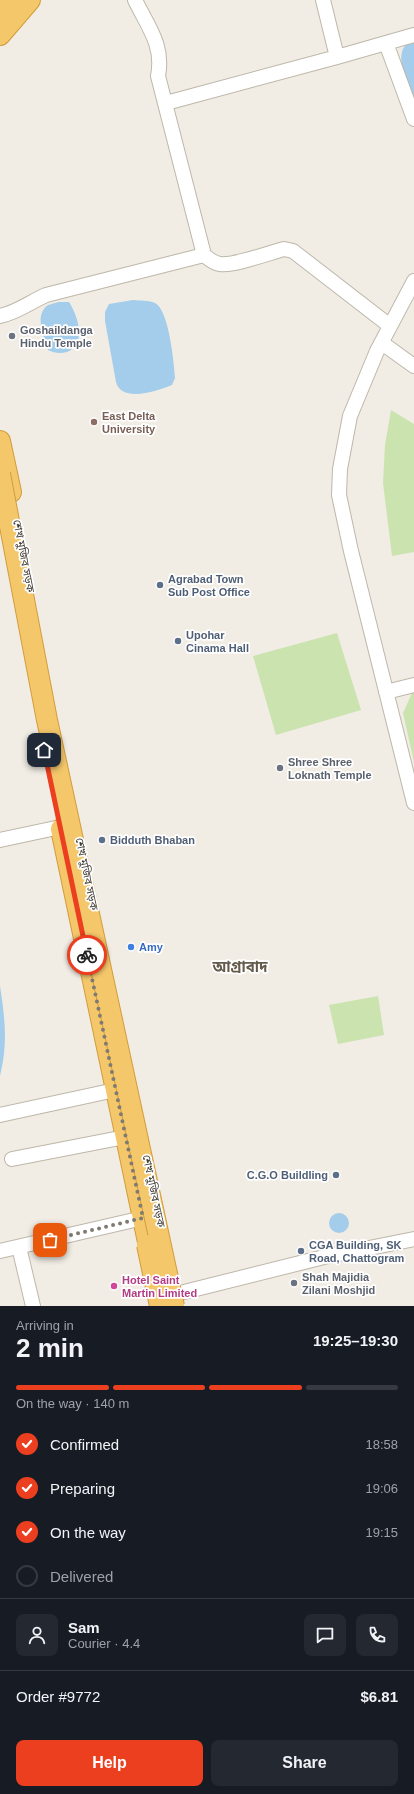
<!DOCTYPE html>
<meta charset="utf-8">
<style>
:root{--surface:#171b24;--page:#242831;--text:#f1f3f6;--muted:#9ea1a6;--line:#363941;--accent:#ec3f20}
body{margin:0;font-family:Helvetica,"Noto Sans Bengali",sans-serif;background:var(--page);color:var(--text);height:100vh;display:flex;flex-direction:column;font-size:15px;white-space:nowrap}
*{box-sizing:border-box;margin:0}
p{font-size:13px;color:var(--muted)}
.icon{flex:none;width:22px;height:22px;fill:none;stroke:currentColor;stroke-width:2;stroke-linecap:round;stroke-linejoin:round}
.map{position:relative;height:1306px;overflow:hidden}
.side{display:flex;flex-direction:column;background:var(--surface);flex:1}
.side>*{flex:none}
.pin{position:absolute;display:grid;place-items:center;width:34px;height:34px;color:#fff;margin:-17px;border-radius:8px;box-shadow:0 2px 6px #0006}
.courier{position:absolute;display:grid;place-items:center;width:40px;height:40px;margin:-20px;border:3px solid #ec3f20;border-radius:50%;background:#fff;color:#222;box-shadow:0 1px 5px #0007}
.overview em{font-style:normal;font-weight:700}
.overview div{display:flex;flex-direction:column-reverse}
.overview{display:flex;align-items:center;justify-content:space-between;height:68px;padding:0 16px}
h1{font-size:26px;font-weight:700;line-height:30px}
.bar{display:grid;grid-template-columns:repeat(4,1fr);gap:6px 4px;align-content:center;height:48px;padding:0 16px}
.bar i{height:5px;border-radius:3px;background:var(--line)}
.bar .active{background:var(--accent)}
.bar p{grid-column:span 4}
.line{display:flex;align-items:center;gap:10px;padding:0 16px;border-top:1px solid var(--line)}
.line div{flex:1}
.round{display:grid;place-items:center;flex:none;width:42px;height:42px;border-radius:8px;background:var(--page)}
ol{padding:0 16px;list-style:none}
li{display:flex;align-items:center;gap:12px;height:44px}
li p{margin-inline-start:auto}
li .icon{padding:4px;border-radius:50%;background:var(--accent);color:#fff;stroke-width:4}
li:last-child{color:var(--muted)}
li i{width:22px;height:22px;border:2px solid var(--line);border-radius:50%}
.primary-button{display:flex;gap:8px;margin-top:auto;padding:8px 16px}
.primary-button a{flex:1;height:46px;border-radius:8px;background:var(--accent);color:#fff;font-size:16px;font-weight:700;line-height:46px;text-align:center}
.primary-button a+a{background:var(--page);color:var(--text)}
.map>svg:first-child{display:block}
.green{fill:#cbe3af}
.water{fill:#a3cdeb}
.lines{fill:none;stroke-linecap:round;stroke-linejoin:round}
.minor-casing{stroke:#beb7aa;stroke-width:16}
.highway-casing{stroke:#d29c3c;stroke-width:22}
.minor{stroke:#fff;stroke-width:14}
.highway{stroke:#f4c76b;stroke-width:20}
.highway-bridge-casing{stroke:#d29c3c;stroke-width:22;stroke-linecap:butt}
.highway-bridge{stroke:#f4c76b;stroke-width:20}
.done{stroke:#7f7b72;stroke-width:4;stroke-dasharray:0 7.2}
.route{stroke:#ec3f20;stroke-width:5}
.worship-dot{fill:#6b7280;stroke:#fff;stroke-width:1.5}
.education-dot{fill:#8d6e63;stroke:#fff;stroke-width:1.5}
.service-dot{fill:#5c6f8a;stroke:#fff;stroke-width:1.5}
.shop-dot{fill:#3f7fe0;stroke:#fff;stroke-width:1.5}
.hotel-dot{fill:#d1479c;stroke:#fff;stroke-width:1.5}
.labels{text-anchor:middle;stroke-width:3.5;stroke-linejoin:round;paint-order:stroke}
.worship-label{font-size:11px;font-weight:bold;fill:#5b616d;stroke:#fff;text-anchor:start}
.education-label{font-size:11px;font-weight:bold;fill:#785e54;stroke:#fff;text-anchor:start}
.street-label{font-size:11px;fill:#423d34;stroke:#fff}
.service-label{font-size:11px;font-weight:bold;fill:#4e5e75;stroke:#fff;text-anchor:start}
.shop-label{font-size:11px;font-weight:bold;fill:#366cbe;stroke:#fff;text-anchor:start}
.hotel-label{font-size:11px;font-weight:bold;fill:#b23c85;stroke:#fff;text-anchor:start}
.district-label{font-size:15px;font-weight:bold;fill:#645b4c;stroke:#fff}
</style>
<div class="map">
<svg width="414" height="1306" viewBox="0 0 414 1306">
<rect width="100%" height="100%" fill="#f1ede4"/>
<path class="green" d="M391,410L414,424V552L392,556L383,483L385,445Z
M337,633L361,710L276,735L253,656Z
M412,693H414V762L403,713Z
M378,996L384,1035L338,1044L329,1005Z"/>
<path class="water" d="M414,40V105C409,88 388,47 414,40Z
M133,300C140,301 149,300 155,303C169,310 174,363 175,378L172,385C158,391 121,403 116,382L105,321V312L109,304Z
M58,302H69C78,316 87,344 67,352C60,354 54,353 48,350C44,339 36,319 44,309C47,304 53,304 58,302Z
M0,986C5,1019 8,1043 0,1076Z
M329 1223a10 10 0 1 1 20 0a10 10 0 1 1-20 0Z"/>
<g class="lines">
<g class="minor-casing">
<path id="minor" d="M323,0L337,57
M386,43L414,119
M166,103L337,57L414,35
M204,255C209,259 213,263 220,264C234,266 269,253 284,249L293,251L390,326
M414,281L377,351L350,416L340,469L339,495L351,551L414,803
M0,316C18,312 30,302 46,295L204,255L158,76C164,45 148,27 135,0
M382,343L414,366
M386,692L414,685
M0,840L70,825
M0,1115L115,1090
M12,1159L125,1137
M19,1247L33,1306
M0,1251L143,1218
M176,1294L324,1257L414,1239"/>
</g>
<g class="highway-casing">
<path id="highway" d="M0,11L8,0
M0,35L30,0
M0,441L11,492
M61,829L152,1261"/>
</g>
<use href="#minor" class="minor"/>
<use href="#highway" class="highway"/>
<g class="highway-bridge-casing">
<path id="highway-bridge" d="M0,474L47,720L174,1306
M147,1245L160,1306"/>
</g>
<use href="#highway-bridge" class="highway-bridge"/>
</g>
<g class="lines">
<path class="done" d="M50,1240L143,1218L87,955"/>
<path class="route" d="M44,750L87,955"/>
</g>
<g class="worship-dot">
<circle cx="12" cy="336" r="4"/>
<circle cx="280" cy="768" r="4"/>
<circle cx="294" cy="1283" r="4"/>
</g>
<circle class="education-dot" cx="94" cy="422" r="4"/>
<g class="service-dot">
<circle cx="160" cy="585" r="4"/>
<circle cx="178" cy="641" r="4"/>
<circle cx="102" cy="840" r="4"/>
<circle cx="336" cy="1175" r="4"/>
<circle cx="301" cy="1251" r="4"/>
</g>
<circle class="shop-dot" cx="131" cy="947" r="4"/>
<circle class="hotel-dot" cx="114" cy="1286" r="4"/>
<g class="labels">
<g class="worship-label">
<text x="20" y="334">Goshaildanga<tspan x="20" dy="13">Hindu Temple</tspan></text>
<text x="288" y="766">Shree Shree<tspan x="288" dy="13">Loknath Temple</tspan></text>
<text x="302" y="1281">Shah Majidia<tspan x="302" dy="13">Zilani Moshjid</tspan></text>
</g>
<g class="education-label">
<text x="102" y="420">East Delta<tspan x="102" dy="13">University</tspan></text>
</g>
<g class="street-label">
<text transform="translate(24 556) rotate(79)" y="4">শেখ মুজিব সড়ক</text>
<text transform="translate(87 874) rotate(78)" y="4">শেখ মুজিব সড়ক</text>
<text transform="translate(154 1191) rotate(78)" y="4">শেখ মুজিব সড়ক</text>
</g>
<g class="service-label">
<text x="168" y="583">Agrabad Town<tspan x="168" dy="13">Sub Post Office</tspan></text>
<text x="186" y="639">Upohar<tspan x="186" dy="13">Cinama Hall</tspan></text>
<text x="110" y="844">Bidduth Bhaban</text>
<text x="328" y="1179" text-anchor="end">C.G.O Buildling</text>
<text x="309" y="1249">CGA Building, SK<tspan x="309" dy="13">Road, Chattogram</tspan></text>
</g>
<g class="shop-label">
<text x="139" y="951">Amy</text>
</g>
<g class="hotel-label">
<text x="122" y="1284">Hotel Saint<tspan x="122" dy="13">Martin Limited</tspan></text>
</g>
<g class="district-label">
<text x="240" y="972">আগ্রাবাদ</text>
</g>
</g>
</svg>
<div class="pin" style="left:50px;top:1240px;background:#ea580c"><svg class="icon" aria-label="bag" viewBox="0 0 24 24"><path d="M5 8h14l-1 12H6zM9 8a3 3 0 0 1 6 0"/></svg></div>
<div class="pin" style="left:44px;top:750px;background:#1f2937"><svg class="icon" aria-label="home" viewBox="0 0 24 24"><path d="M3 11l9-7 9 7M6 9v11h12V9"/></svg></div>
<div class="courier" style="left:87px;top:955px"><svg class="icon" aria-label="bike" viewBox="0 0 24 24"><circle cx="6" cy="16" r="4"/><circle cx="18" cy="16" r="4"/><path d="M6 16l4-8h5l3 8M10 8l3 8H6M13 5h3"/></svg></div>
</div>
<section class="side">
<div class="overview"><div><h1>2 min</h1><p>Arriving in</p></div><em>19:25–19:30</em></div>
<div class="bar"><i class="active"></i><i class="active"></i><i class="active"></i><i></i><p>On the way · 140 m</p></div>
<ol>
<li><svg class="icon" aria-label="check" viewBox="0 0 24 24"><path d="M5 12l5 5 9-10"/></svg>Confirmed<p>18:58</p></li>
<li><svg class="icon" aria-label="check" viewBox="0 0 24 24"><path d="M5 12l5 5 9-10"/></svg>Preparing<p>19:06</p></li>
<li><svg class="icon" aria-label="check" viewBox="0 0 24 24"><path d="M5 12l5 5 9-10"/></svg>On the way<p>19:15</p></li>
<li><i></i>Delivered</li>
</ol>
<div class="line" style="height:72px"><a class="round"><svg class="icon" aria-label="person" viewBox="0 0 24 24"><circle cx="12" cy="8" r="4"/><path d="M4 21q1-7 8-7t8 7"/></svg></a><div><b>Sam</b><p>Courier · 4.4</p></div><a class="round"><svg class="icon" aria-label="chat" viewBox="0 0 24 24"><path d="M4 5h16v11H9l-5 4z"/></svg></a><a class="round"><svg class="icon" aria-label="phone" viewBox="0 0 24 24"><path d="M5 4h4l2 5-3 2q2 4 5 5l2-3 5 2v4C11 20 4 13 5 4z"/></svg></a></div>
<div class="line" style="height:52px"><div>Order #9772</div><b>$6.81</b></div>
<div class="primary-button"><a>Help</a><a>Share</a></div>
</section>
